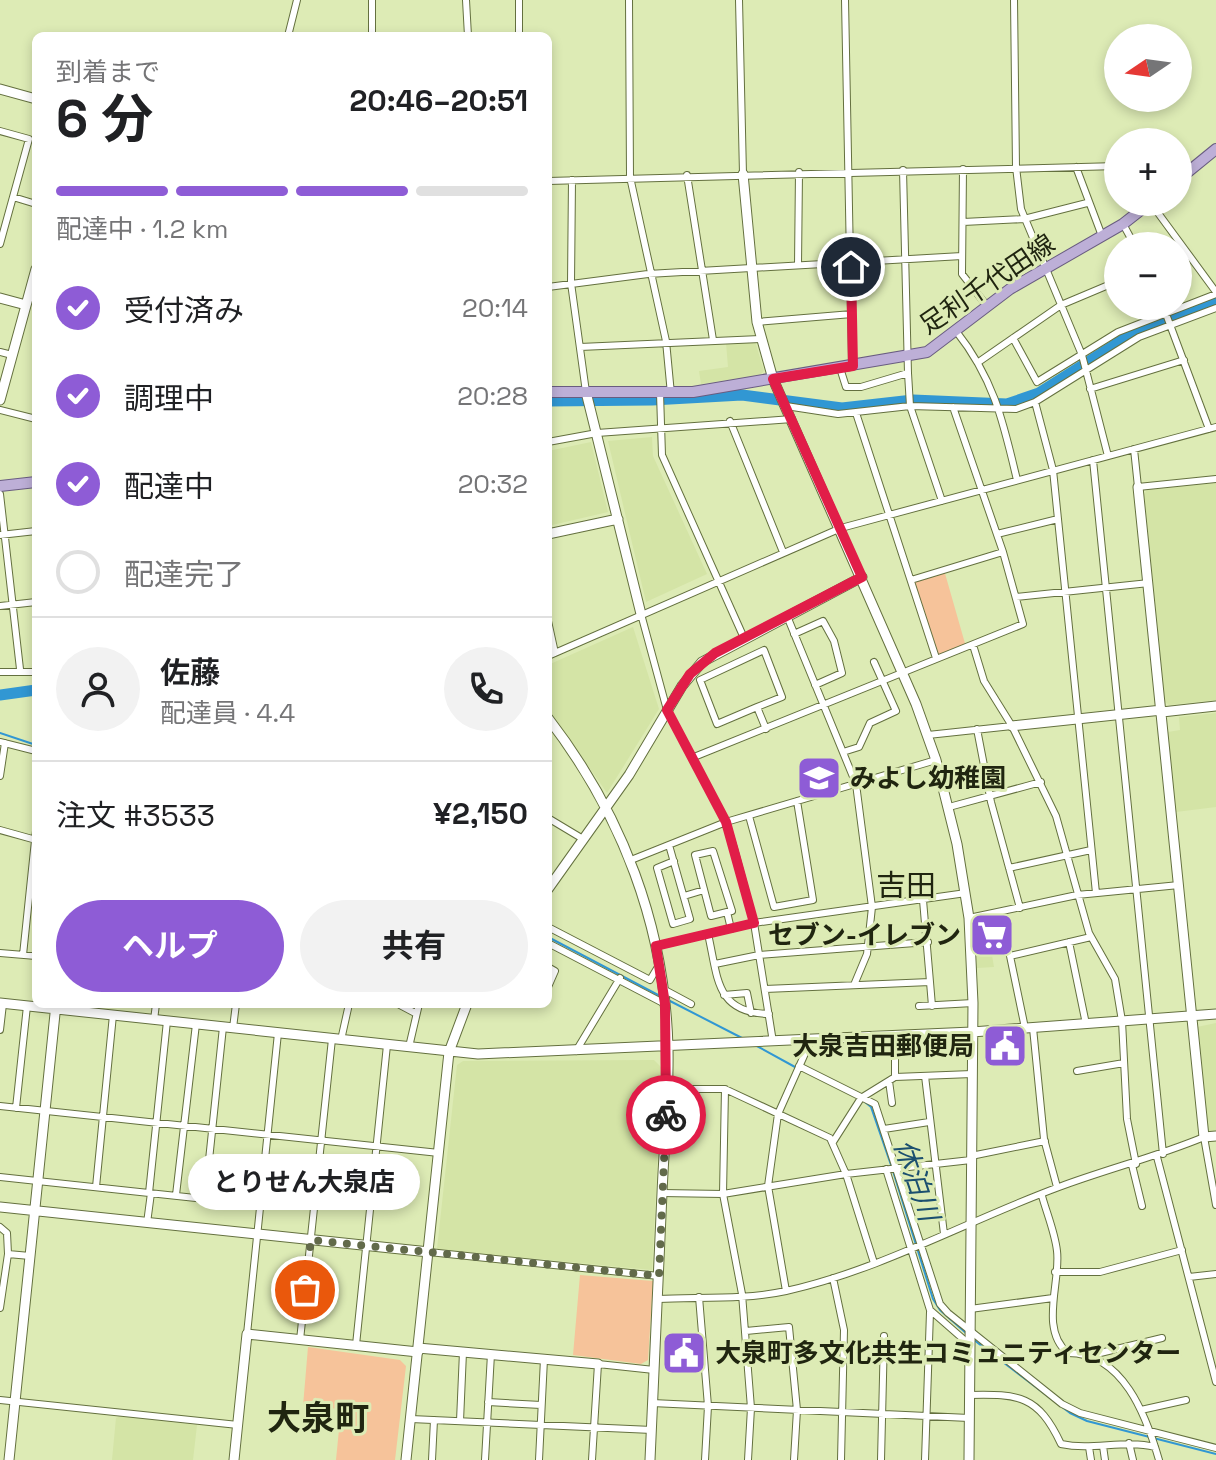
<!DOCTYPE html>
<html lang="ja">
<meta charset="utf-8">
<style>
:root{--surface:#fff;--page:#f2f2f2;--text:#202124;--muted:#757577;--line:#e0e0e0;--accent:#8e5cd6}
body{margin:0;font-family:"Space Grotesk","Noto Sans JP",sans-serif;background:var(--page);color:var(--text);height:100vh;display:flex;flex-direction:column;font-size:30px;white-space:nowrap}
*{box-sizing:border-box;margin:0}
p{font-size:26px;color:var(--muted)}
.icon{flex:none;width:44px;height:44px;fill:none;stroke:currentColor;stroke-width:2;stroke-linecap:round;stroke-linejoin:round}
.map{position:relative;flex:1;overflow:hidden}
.side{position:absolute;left:32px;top:32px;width:520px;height:976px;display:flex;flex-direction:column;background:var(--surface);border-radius:12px;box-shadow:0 4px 12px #0003}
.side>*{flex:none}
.needle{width:52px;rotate:257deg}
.tools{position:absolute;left:1104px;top:24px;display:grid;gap:16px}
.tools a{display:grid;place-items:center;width:88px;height:88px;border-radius:50%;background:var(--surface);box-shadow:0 4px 12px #0003;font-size:40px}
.pin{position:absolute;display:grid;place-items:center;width:68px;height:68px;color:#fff;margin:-34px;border:4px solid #fff;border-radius:50%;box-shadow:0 2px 8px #0007}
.courier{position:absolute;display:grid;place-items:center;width:80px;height:80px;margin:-40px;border:6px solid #e11d48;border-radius:50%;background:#fff;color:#222;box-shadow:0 2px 10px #0007}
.bubble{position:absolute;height:56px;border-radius:28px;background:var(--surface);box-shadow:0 4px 12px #0003;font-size:26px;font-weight:700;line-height:56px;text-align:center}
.head em{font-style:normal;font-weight:700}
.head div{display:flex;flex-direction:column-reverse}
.head{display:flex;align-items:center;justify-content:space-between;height:136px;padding:0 24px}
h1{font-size:52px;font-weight:700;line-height:60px}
.bar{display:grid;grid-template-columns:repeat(4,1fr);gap:12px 8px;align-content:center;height:96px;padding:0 24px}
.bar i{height:10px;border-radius:6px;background:var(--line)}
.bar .on{background:var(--accent)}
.bar p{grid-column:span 4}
.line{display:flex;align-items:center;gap:20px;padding:0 24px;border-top:2px solid var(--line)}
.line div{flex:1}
.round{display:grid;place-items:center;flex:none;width:84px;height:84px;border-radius:42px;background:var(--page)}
ol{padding:0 24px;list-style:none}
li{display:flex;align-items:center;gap:24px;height:88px}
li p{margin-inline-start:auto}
li .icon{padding:8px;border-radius:50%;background:var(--accent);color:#fff;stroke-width:4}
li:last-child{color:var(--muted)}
li i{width:44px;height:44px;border:4px solid var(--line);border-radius:50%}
.button{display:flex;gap:16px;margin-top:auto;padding:16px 24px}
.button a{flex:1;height:92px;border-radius:48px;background:var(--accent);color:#fff;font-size:32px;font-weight:700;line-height:92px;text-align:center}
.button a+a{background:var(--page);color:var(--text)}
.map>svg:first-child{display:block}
.built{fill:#d4e4a6}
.green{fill:#f6c39a}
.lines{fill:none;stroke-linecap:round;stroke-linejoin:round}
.stream{stroke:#3197d3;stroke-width:2}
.river{stroke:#3197d3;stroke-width:11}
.street-casing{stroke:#64703f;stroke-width:8}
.secondary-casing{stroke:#64703f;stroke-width:11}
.primary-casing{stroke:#695c80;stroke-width:12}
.street{stroke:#fff;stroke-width:6}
.secondary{stroke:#fff;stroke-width:9}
.primary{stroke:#bdafd7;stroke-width:10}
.done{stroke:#626a4a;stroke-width:8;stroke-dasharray:0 14.4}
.route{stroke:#e11d48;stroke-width:10}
.labels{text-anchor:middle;stroke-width:6;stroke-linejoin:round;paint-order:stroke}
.street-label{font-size:26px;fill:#202510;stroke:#ddebb5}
.poi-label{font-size:26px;font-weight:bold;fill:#202510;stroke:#ddebb5;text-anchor:start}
.water-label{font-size:28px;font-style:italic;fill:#1b4f6f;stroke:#ddebb5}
.quarter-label{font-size:30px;fill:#202510;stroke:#ddebb5}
.district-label{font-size:34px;font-weight:bold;fill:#202510;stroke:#ddebb5}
</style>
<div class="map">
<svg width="1216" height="1460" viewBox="0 0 1216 1460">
<rect width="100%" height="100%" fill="#ddebb5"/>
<path class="built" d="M755,341L764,371L760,375L701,384L699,371L728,367L726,343Z
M652,437L653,456L707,574L646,602L608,441Z
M591,442L608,512L548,526V451Z
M1216,483V700L1169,705L1165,702L1144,494L1147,490Z
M633,627L659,709L607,793L548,708V665Z
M1216,713V807L1176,812L1168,732L1180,730L1179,717Z
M992,916L1003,945L991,949L994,967L977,968L975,921Z
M1216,1023V1131L1207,1132L1197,1027Z
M654,1060L661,1067V1089L652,1270L437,1249L457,1065L463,1061Z
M120,1416L197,1425L193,1460H112L116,1418Z"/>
<path class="green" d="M944,570L966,647L936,658L911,580Z
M580,1275L653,1281L648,1360L641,1364L573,1355Z
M308,1347L400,1360L406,1366L395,1460H336L341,1409L303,1406Z"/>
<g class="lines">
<path class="stream" d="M0,733L36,745
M548,937L660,996
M670,1001L742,1038
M755,1045L795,1067
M865,1102L871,1107L891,1165
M893,1171L933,1299L940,1310L966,1333
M974,1340L1070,1413L1087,1421L1216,1454"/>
<path class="river" d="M548,401L652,400L742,395L842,408L913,400L1007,404L1039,393L1129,336L1216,303
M0,695L36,690"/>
<g class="street-casing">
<path id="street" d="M372,0V36
M466,0L468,36
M519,0V36
M629,0L630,177L666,341L671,394
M739,0L743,174
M845,0L852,364
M1014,0L1016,167L1021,209L1082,355L1108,456
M288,36L297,0
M0,131L29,139L0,244
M1076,167L1102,236
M963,169L962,274L987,306
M687,175L713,340
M572,180L571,283L586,392
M548,181L1118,166
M13,197L36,204
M1150,202L1216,292
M963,222L1024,219L1087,203
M1123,224L1135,246
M798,265L799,172
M548,287L648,274L962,256
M1163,306L1209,429
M757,322L852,314
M956,331C994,379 1003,421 1017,480
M1013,338L1037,382L1118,332L1216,294
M580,347L760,339
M0,352L12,355
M980,361L1061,305L1118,281
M840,368L846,387H861L908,373L903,170
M908,373L910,406L942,501
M1090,389L1184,360
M660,393L662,455L744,638
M1035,402L1053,470L1096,893
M786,406L838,414L910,406L1016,409L1035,402L1139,337L1216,308
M0,410L36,419
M856,413L936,658
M730,421L783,552
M548,442L597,433L792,419
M1134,449L1138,487L1216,479
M1093,460L1163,1154
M0,494L20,669
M997,534L1058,519
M0,535L36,531
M911,580L1003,552
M1016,597L1149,583
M0,606L36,602
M641,614L667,710L726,822L735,852L754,923L773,1042
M787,616L856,784L872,907L867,954L854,985
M548,621L555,653
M794,634L823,621L834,641L842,673L815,685
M973,645L984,681L1012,726L1056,816L1089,933L1115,979L1122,1021L1127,1119L1136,1164
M548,656L841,528L1216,427
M0,672H36
M757,707L782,697L764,650L700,680L717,724L757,707L766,729
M977,729L991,802L1020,908
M928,735L1012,726
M0,742L36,751
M843,752L859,747L870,723L896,711L874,662
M694,757L1023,624L1003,552L953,407
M0,776L5,743
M949,807L1041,782
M749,816L774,907L813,900L797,801
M548,818L583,839
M0,830L36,840
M669,845L690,919L673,924L657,868L674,861
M631,860L726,822L936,760
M1009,868L1091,850
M684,896L704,890
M727,912L732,911L713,851L695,855L711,916L727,912L731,929
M995,913L1010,956L1025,1028
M969,918L1077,895L1179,885
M548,927L650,980L659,965
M708,934C718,977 715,1013 769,1014
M1069,942L1086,1024
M548,943L665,1004
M656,946L754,923L966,893
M0,953L36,956
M23,955L36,831
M1010,956L1091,937
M715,964L759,955L928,942
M548,967L555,971L548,987
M930,982L932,1006
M663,989L691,1004
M765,989L930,982L923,900
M724,995L747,993L751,1013
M398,1004L415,1013
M919,1006L973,1003
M154,1020L156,1004
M233,1028L236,1004
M1033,1028L1044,1139L1057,1187
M0,1030L3,1004
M341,1040L349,1004
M409,1047L419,1004
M576,1051L620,978
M799,1066L875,1104L940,1304L948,1313L1062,1404L1080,1413L1216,1448
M1077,1071L1124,1063
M925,1076L944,1234
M895,1077V1036
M889,1081L892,1103
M667,1089H725L830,1138L846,1174L874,1263
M725,1089L723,1194L742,1294L751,1408L748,1460
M0,1106L439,1153
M16,1108L27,1006
M884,1129L929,1122
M833,1142L861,1098L895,1077L972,1074
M971,1156L1045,1141
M1157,1157L1216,1382
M1132,1165L1142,1206
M886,1169L930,1310L970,1345
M0,1177L260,1205
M96,1187L113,1015
M149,1193L167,1021
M662,1193L723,1194L846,1174L971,1160
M176,1195L196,1024
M1042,1196C1047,1214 1055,1233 1057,1251C1061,1281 1039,1330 1068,1353C1123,1353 1146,1415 1159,1460
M205,1198L223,1027
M147,1223L151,1193
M0,1227L7,1233L8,1254L0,1308
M429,1252L659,1276
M8,1254L30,1256
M1055,1272H1100L1182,1250
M1189,1277L1216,1274
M833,1278L844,1330L841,1460
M786,1291L768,1186L778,1114L811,1040
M699,1297L708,1406L705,1460
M658,1299C699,1297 745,1300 786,1291C881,1270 969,1220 1059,1187C1107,1169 1156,1157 1204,1137L1216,1205
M970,1309L1053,1298
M746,1331L789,1327L797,1410L794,1460
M247,1334L278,1033
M300,1340L332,1039
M356,1345L387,1045
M1092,1355L1162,1338
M969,1395C1019,1394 1038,1395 1061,1444C1093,1451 1124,1439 1155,1447
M0,1400L238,1425
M488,1402L541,1405
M652,1403L969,1418
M1141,1410L1186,1400
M411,1419L652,1430
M460,1421L463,1352
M1129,1443L1133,1460
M1103,1446L1105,1460
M1089,1447L1091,1460
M432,1460L434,1420
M485,1460L491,1354
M539,1460L544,1359
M592,1460L598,1364L654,1370
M881,1460L884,1336
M925,1460L930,1312"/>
</g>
<g class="secondary-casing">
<path id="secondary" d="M0,89L36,99
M743,174L757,322L773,379L916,704L936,760L957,844L969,918L973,1003L969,1460
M0,298L26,305
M586,392L641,614
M0,400L36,269
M1138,487L1204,1137L1216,1136
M548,534L618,519
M1162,712L1216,706
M548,718C622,814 665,926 668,1048C669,1097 664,1145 662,1193C658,1282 654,1371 650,1460
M1012,726L1162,710
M548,889L629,775L682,686L702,662L862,577
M0,1003L478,1054L972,1032L1216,1014
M0,1207L429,1252
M418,1348L598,1364
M9,1460L56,1004
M234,1460L247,1334L418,1352
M406,1460L449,1052L467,1004"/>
</g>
<g class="primary-casing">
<path id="primary" d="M1178,180L1216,149
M548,392H693L927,352L1010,289L1123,224L1151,202
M0,486L36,482"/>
</g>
<use href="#street" class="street"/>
<use href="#secondary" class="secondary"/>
<use href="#primary" class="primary"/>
</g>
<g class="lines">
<path class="done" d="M305,1290L311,1240L659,1276L666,1115"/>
<path class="route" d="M666,1115L665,1004L656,946L754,923L726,822L667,710L690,674L715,653L862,577L773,379L853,366L851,267"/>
</g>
<defs>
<g id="school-square" transform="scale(2.3)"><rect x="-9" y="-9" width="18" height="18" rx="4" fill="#8e5cd6" stroke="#ddebb5"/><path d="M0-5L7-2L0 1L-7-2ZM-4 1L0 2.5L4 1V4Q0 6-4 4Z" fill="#fff"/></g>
<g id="supermarket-square" transform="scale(2.3)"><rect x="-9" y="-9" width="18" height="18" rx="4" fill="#8e5cd6" stroke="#ddebb5"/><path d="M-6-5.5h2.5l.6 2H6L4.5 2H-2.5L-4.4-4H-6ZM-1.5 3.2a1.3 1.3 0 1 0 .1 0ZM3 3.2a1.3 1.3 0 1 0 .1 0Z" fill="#fff"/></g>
<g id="civic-square" transform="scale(2.3)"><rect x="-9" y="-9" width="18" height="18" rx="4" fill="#8e5cd6" stroke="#ddebb5"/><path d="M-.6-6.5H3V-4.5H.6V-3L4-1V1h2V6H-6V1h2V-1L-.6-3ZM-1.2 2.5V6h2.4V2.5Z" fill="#fff"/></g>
</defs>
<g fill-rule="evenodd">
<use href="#school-square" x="819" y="778"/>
<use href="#supermarket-square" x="992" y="935"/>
<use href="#civic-square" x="1005" y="1046"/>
<use href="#civic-square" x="684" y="1353"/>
</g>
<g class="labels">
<g class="street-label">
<text transform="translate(987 284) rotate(-34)" y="9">足利千代田線</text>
</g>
<g class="poi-label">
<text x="850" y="787">みよし幼稚園</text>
<text x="961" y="944" text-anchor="end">セブン-イレブン</text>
<text x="974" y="1055" text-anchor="end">大泉吉田郵便局</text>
<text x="715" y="1362">大泉町多文化共生コミュニティセンター</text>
</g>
<g class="water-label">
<text transform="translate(917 1180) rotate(71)" y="10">休泊川</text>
</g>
<g class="quarter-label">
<text x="906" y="896">吉田</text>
</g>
<g class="district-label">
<text x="318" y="1430">大泉町</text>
</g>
</g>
</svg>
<div class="tools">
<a><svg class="needle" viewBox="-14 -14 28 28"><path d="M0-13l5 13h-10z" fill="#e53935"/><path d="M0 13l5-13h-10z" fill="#757577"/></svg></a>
<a>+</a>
<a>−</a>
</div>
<div class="pin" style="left:305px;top:1290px;background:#ea580c"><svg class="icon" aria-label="bag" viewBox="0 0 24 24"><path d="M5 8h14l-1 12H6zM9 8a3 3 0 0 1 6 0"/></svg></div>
<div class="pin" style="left:851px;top:267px;background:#1f2937"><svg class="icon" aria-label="home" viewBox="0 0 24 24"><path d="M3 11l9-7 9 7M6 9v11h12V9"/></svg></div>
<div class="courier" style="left:666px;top:1115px"><svg class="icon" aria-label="bike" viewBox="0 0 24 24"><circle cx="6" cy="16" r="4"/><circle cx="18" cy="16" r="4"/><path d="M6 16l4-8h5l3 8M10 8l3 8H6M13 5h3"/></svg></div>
<div class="bubble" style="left:188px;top:1154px;width:232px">とりせん大泉店</div>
<section class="side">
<div class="head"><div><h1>6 分</h1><p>到着まで</p></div><em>20:46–20:51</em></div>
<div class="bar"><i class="on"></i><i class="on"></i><i class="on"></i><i></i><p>配達中 · 1.2 km</p></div>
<ol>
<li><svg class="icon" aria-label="check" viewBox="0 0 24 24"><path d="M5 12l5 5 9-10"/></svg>受付済み<p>20:14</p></li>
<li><svg class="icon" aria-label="check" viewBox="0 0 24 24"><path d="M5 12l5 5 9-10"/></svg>調理中<p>20:28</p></li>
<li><svg class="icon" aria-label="check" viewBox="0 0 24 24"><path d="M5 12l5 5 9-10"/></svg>配達中<p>20:32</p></li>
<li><i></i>配達完了</li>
</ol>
<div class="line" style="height:144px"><a class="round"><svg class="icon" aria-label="person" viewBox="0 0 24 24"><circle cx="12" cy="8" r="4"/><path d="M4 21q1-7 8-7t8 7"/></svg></a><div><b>佐藤</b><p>配達員 · 4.4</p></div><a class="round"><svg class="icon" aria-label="phone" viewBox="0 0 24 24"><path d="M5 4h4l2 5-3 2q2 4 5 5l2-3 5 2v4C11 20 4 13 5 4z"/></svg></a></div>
<div class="line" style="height:104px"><div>注文 #3533</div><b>¥2,150</b></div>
<div class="button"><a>ヘルプ</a><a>共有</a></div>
</section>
</div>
